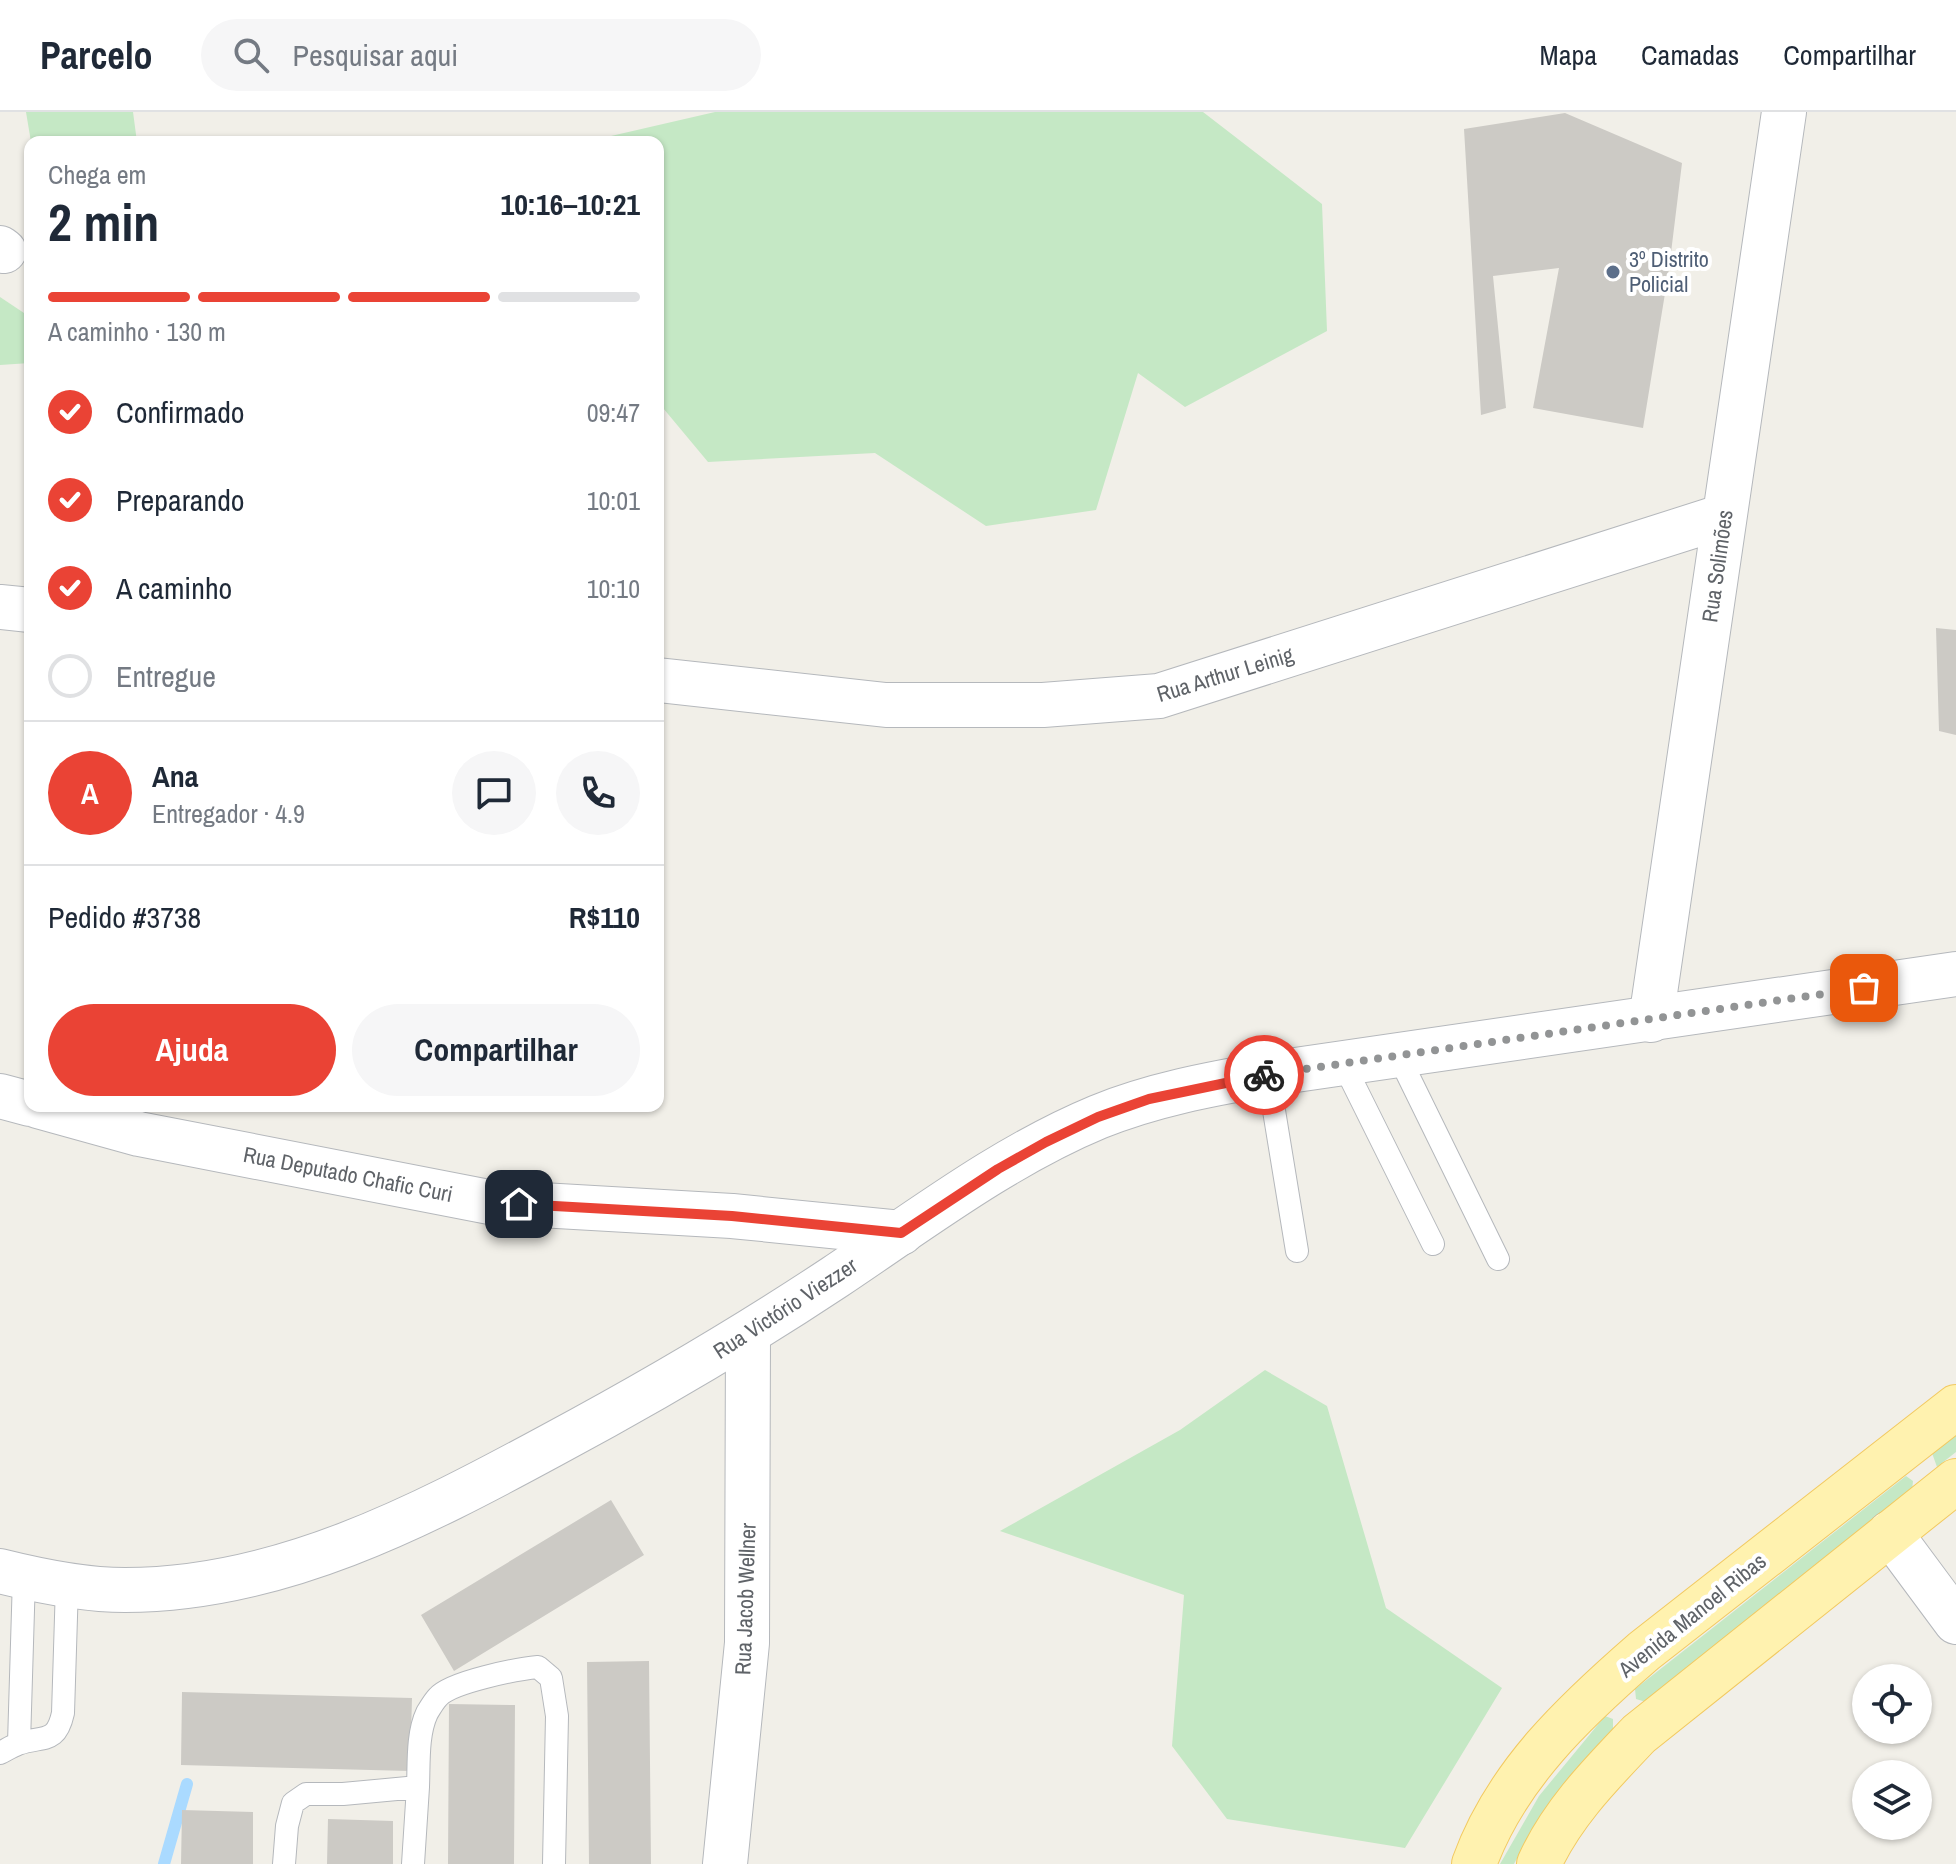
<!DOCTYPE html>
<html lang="pt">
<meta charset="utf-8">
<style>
:root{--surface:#fff;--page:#f6f6f7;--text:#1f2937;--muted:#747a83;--line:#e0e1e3;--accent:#ea4335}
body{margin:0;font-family:"Archivo Narrow",sans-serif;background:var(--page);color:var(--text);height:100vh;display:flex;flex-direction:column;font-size:30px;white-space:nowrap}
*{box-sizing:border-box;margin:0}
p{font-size:26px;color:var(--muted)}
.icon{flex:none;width:44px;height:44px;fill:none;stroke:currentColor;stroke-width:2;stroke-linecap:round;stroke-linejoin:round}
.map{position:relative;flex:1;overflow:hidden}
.side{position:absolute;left:24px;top:24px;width:640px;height:976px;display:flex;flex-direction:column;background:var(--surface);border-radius:16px;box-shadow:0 2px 6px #0004}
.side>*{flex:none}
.buttons{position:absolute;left:1852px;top:1552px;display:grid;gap:16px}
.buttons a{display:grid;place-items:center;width:80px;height:80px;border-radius:50%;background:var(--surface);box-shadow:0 2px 6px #0004;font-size:40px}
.pin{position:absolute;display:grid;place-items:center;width:68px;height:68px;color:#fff;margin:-34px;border-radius:16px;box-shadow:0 4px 12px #0006}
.courier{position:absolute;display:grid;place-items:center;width:80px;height:80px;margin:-40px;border:6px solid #ea4335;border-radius:50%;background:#fff;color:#222;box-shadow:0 2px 10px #0007}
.headline em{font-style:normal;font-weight:700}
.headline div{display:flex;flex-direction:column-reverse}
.headline{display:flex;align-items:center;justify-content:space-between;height:136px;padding:0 24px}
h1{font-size:52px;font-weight:700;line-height:60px}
.bar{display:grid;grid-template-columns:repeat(4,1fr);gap:12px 8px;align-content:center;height:96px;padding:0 24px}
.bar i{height:10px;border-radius:6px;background:var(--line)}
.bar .on{background:var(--accent)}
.bar p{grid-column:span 4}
.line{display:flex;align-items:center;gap:20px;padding:0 24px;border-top:2px solid var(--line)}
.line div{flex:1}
.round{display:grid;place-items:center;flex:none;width:84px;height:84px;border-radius:42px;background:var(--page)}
ol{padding:0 24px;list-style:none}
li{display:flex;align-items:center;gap:24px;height:88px}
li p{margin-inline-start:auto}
li .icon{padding:8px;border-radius:50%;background:var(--accent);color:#fff;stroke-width:4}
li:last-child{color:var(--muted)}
li i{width:44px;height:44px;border:4px solid var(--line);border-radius:50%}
.action{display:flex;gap:16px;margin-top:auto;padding:16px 24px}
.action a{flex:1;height:92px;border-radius:48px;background:var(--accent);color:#fff;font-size:32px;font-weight:700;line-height:92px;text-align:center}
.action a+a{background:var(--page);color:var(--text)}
header{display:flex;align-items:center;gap:48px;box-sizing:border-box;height:112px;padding:0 40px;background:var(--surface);border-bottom:2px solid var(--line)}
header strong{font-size:38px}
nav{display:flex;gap:44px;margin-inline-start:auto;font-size:28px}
.search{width:560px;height:72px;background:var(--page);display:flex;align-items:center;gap:20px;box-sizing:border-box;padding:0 28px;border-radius:44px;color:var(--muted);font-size:30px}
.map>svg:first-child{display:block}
.green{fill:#c5e8c5}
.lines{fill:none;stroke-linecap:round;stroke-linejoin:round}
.stream{stroke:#aadaff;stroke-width:12}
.building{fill:#cccac5}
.service-casing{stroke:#b5b8bc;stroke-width:24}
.minor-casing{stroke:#b5b8bc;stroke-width:46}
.tertiary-casing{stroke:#b5b8bc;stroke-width:46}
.primary-casing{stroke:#f2c960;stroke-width:46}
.service{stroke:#fff;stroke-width:22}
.minor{stroke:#fff;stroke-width:44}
.tertiary{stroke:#fff;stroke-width:44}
.primary{stroke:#fff2af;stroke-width:44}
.done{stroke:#929495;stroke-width:8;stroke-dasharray:0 14.4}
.route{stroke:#ea4335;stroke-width:10}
.service-dot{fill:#5c6f8a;stroke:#fff;stroke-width:3}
.labels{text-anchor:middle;stroke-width:8;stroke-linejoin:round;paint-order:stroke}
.service-label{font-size:22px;fill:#4e5e75;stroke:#fff;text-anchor:start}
.street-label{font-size:22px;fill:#5f6368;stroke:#fff}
</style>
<header>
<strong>Parcelo</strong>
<div class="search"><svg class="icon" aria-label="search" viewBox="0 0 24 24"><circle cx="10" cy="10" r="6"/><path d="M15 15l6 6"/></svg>Pesquisar aqui</div>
<nav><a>Mapa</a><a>Camadas</a><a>Compartilhar</a></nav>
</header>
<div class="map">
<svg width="1956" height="1752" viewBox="0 0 1956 1752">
<rect width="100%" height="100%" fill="#f1efe8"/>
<path class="green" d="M26,0H133L137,30H31Z
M715,0H1203L1322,92L1327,219L1185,295L1138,261L1096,398L986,414L875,341L708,350L658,290V30H585Z
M0,185L30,205V251L0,253Z
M1265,1258L1327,1294L1386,1496L1502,1576L1405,1736L1227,1707L1172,1634L1184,1483L1000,1419L1180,1318Z
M1956,1323V1340L1937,1355L1932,1341Z
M1906,1364L1913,1369L1912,1379L1646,1590L1636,1587L1635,1577Z
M1605,1604L1613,1607V1619C1575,1660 1538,1702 1514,1752H1500L1539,1684Z"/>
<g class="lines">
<path class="stream" d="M164,1752L187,1672"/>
</g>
<path class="building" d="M1565,1L1682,51L1669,157L1643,316L1533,296L1559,156L1493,164L1506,296L1481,303L1464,17Z
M1936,516L1956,518V623L1939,619Z
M611,1388L644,1443L454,1559L421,1503Z
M649,1549L651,1752H589L587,1550Z
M182,1580L412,1586L410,1659L181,1653Z
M449,1592L515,1593L514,1752H448Z
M182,1698L253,1700V1752H181Z
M328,1707L393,1709V1752H327Z"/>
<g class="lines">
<g class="service-casing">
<path id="service" d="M1398,943L1498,1147
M1343,951L1433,1132
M1268,962L1297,1139
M19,1631L24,1465
M0,1641C6,1638 12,1634 18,1632C43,1623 56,1633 63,1601L67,1473
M284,1752L287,1714L293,1691L306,1682H343L418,1675C419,1652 417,1622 427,1601C430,1596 434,1589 438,1585C451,1570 517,1557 538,1555L551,1566L557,1604L554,1752
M413,1752L418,1675"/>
</g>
<g class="minor-casing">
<path id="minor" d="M0,136L4,139
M0,495L30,498
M658,568L886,593H1043L1159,584L1724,404
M1651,908L1784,0
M0,984L30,992
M38,994L139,1022L489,1090L732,1104L901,1121
M1890,1421L1956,1510
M725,1752L747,1531L748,1222"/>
</g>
<g class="tertiary-casing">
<path id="tertiary" d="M0,1459C40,1469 83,1478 125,1478C279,1478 419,1405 552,1333C649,1281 743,1226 835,1165C919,1109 1004,1044 1098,1005C1152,983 1210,972 1268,962L1956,862"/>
</g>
<g class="primary-casing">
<path id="primary" d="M1474,1752C1506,1663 1575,1599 1644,1539L1956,1295
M1539,1752C1562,1701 1601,1662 1639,1622L1956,1369"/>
</g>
<use href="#service" class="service"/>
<use href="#minor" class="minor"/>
<use href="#tertiary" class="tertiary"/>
<use href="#primary" class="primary"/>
</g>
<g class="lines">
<path class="done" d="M1264,963L1864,876"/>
<path class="route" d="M519,1092L732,1104L901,1121L998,1057L1046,1030L1098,1005L1149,987L1264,963"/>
</g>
<circle class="service-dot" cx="1613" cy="160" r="8"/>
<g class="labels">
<g class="service-label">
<text x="1629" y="155">3º Distrito<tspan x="1629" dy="25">Policial</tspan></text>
</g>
<g class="street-label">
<text transform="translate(1717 454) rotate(-82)" y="8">Rua Solimões</text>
<text transform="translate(1225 562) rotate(-17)" y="8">Rua Arthur Leinig</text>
<text transform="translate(348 1062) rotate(11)" y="8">Rua Deputado Chafic Curi</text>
<text transform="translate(785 1196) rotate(-33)" y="8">Rua Victório Viezzer</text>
<text transform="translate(745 1487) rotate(-88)" y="8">Rua Jacob Wellner</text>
<text transform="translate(1692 1503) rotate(-39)" y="8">Avenida Manoel Ribas</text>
</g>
</g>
</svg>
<div class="buttons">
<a><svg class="icon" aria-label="locate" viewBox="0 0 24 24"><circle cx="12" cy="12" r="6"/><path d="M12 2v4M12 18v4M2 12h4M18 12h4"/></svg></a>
<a><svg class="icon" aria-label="layers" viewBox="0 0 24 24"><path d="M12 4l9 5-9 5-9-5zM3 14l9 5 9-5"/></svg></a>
</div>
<div class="pin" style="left:1864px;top:876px;background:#ea580c"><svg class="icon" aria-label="bag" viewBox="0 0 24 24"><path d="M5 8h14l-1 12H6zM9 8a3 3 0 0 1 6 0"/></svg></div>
<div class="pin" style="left:519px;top:1092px;background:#1f2937"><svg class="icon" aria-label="home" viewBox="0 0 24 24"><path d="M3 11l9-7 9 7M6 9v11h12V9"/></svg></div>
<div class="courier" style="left:1264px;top:963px"><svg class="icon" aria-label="bike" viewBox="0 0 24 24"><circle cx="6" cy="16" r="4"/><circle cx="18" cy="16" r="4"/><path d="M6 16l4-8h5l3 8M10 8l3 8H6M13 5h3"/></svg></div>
<section class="side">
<div class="headline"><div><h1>2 min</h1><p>Chega em</p></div><em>10:16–10:21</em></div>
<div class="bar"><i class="on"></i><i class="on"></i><i class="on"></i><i></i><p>A caminho · 130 m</p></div>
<ol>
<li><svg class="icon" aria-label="check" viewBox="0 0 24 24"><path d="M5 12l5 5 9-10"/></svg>Confirmado<p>09:47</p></li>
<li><svg class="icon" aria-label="check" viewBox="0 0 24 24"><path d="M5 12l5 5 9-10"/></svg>Preparando<p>10:01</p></li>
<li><svg class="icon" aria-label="check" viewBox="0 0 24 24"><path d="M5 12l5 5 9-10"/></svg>A caminho<p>10:10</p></li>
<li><i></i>Entregue</li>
</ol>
<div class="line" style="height:144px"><b class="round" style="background:var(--accent);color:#fff">A</b><div><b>Ana</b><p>Entregador · 4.9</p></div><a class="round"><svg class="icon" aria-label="chat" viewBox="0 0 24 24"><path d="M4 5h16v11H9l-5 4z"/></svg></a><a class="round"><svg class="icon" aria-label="phone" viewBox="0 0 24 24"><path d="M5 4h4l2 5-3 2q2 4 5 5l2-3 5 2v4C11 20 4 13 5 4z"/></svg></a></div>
<div class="line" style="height:104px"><div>Pedido #3738</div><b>R$110</b></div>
<div class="action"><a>Ajuda</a><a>Compartilhar</a></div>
</section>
</div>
